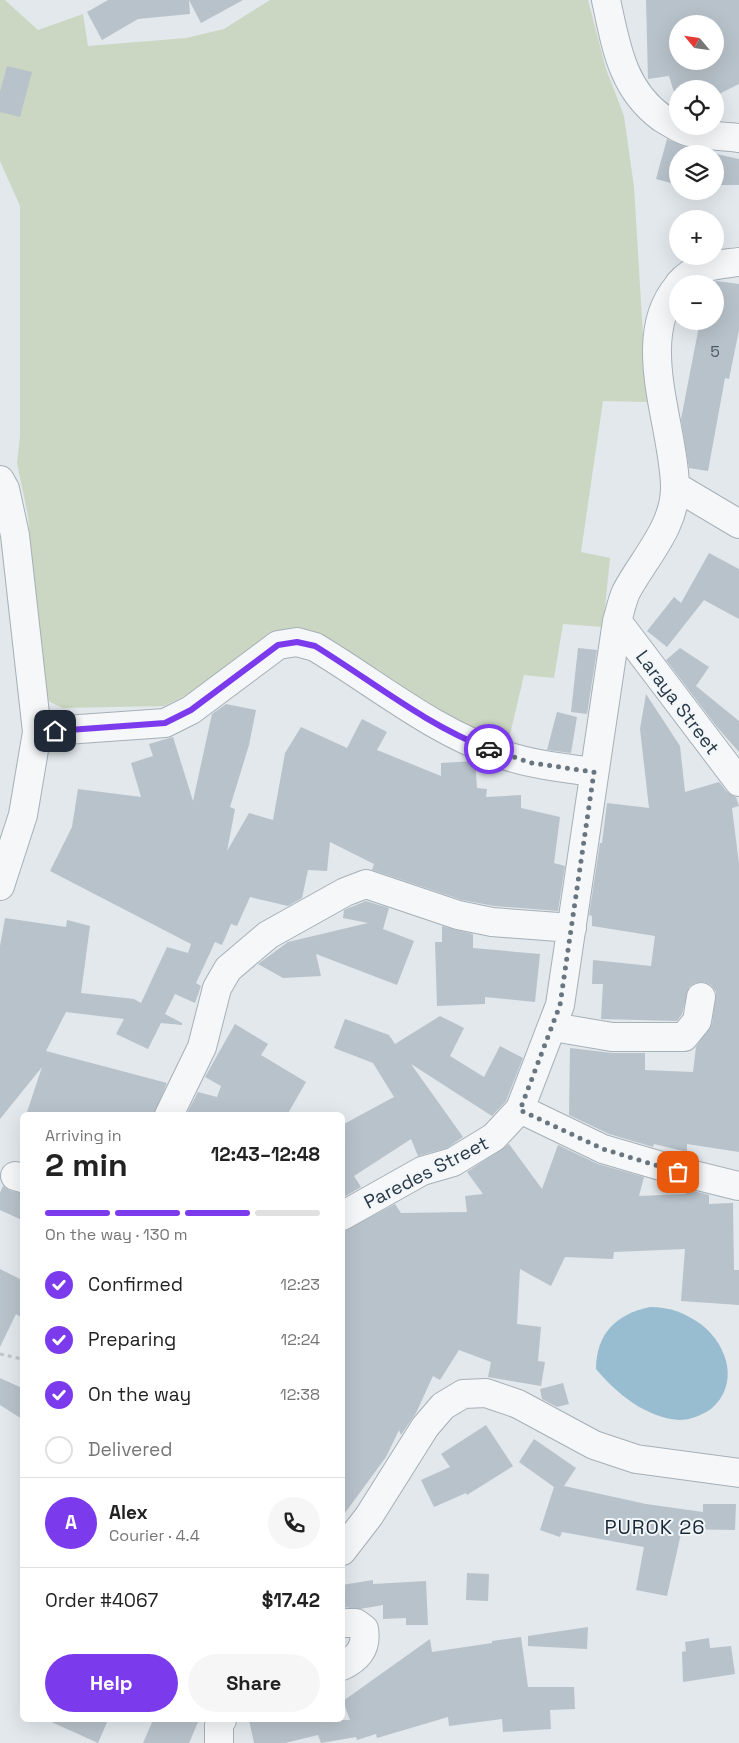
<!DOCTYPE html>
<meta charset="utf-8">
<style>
:root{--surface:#fff;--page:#f6f6f6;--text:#222;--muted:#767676;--line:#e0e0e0;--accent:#7c3aed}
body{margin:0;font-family:"Space Grotesk",sans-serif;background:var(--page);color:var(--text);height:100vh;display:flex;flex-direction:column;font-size:19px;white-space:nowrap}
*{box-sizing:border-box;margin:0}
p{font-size:16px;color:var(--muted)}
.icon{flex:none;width:28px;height:28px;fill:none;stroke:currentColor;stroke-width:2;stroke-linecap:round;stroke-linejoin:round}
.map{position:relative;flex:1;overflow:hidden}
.drawer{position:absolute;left:20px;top:1112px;width:325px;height:610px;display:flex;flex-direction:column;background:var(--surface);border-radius:8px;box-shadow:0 5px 20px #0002}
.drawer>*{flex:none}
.needle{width:32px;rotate:299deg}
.fabs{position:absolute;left:669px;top:15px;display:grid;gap:10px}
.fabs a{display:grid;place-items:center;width:55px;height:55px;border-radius:50%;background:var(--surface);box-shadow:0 5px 20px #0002;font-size:25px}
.pin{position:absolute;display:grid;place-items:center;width:42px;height:42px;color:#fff;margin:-21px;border-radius:10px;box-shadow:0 2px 8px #0006}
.courier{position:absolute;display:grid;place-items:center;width:50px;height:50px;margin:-25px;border:4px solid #7c3aed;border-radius:50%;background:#fff;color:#222;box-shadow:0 1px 6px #0007}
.overview em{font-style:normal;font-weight:700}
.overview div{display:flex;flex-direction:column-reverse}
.overview{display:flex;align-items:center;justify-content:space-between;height:85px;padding:0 25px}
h1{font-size:32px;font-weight:700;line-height:38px}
.bar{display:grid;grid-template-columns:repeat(4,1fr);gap:8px 5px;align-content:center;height:60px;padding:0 25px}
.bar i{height:6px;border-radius:4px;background:var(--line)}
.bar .on{background:var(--accent)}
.bar p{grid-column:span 4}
.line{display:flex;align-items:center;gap:12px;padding:0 25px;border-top:1px solid var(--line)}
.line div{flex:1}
.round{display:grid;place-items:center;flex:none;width:52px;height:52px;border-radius:26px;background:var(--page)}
ol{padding:0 25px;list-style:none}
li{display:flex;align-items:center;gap:15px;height:55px}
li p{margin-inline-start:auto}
li .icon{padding:5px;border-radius:50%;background:var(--accent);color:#fff;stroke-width:4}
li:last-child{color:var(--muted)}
li i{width:28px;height:28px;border:2px solid var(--line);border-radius:50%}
.action{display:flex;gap:10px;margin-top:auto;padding:10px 25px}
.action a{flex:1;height:58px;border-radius:30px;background:var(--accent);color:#fff;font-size:20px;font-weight:700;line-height:58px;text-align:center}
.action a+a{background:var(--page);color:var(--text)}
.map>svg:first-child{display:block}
.green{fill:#cbd7c2}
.water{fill:#99bdd0}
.building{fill:#b8c2ca;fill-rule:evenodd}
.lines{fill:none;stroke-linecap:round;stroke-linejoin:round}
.minor-casing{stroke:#a6b0b7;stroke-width:30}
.path{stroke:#c0c5ca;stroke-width:3;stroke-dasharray:4 4;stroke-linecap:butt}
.minor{stroke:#f5f7f9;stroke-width:28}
.done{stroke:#697680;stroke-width:5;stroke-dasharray:0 9}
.route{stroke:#7c3aed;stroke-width:6}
.labels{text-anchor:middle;stroke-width:4;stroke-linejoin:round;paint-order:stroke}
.number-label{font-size:16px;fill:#4c5a67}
.street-label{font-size:19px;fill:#283846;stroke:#f2f6f9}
.neighbourhood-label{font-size:20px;letter-spacing:1px;fill:#1a2937;stroke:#f2f6f9}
</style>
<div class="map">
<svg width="739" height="1743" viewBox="0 0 739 1743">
<rect width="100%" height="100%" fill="#e2e8ec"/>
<path class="green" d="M0,0H5L38,30L83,14L88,46L186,38L224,29L270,0H588L606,69L624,116L634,187L647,402L603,401L581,552L610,558L603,627L563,624L554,678L524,675L508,743C438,718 376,673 313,634L164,706L63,708L50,702L44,693L28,516L17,463L20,437V206L0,161Z"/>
<path class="water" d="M650,1307C671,1307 685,1313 702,1325C729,1347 739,1385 711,1409C702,1415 691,1420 679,1420C646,1418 616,1393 596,1369C596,1334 616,1314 650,1307Z"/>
<path class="building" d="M108,0H189L190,14L138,19L102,40L87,12Z
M189,0H243L201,23Z
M646,0H739V84L715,96V89H678V105L669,76L648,79ZM678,24H715V61H678Z
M7,66L32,72L20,117L0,112V92Z
M667,139L685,147L739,159V185H715V154H678V185L656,179Z
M717,281L739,284V330L729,379L725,378L708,471L689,468L681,419L700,321H715V284H708Z
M709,553L739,569V619L704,600L667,647L647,631L674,597L681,603Z
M578,648L597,650L587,714L571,712Z
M680,648L709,667L696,686L739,721V752L717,727L666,660Z
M646,694L680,746L685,792L719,782L727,792L736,797L739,806L732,808L739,864V1152L687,1144V1152L654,1144L653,1147L609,1134L569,1115L570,1048L612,1053H645V1070L693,1072L696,1047L712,1024L716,992L711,985L704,982L695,983L689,987L682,1014L677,1021L601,1019L603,984H592L593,960L651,966L655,936L592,926V916L589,915L600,843H602L607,803L649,808L640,729Z
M226,704L256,710L249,745L230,807L235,809L227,851L249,813L273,820L285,753L301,727L347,748L362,719L387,732L377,750L441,776V763L475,761L477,788L487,789L486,797L521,795V808L560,817L554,863L565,866L558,911L494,906L462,900L372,870L374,864L330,842L327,871L308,870L302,898L288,906L250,897L237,926L231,924L222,945L215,942L196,983L201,986L195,1003L175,994L165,1014L182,1023V1025L161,1023L148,1049L116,1034L124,1019L66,1012L46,1051L167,1083L154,1115H26L42,1067L0,1119V946L5,918L66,927L67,920L90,926L81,993L134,999L141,1003L167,947L188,953L191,944L50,871L72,827L78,789L141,797L131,763L153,756L149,744L173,737L193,801L212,714Z
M557,712L577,717L571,753L547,750Z
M366,901L389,908L383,929L414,941L397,985L316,954L321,976L283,978L258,964L288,942L368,923L343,918L344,910Z
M442,926L473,934V948L540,954L535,1002L485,997V1004L437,1006L435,942H442Z
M440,1016L464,1028L450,1056L484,1077L500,1046L523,1058L506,1101L492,1116L411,1064L463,1137L447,1148L418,1156L411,1139L354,1176L361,1187L342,1198V1125L394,1097L373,1063L334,1048L345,1019L389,1035L395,1044Z
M235,1024L268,1044L261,1055L306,1082L287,1115H186L198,1092L217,1097L221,1086L205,1077Z
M509,1144L542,1189L558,1145L598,1164L644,1177L639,1196L686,1194V1189L709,1195V1204L733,1203L734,1270H739V1305L681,1301L685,1249L614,1252L613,1259L565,1257L551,1286L520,1269L517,1324L541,1327L538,1361L545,1362L541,1386L488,1377L491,1362L459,1350L440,1380L433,1376L416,1413L401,1435L399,1430L386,1457L342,1517V1232L395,1204L401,1213L467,1212L465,1196L483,1194L467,1172Z
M3,1186L11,1191L22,1193V1220L0,1210V1193Z
M0,1269L22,1280V1318L16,1314L0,1347Z
M0,1378L22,1388V1419L0,1405Z
M563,1383L569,1404L557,1407L542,1399L540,1389Z
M486,1425L513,1466L467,1495L466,1493L434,1507L421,1480L450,1467L441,1454Z
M534,1439L576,1468L564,1486L646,1504L703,1512V1504H736L735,1530L682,1529L667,1596L636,1590L644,1547L562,1532L560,1537L540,1530L554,1487L519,1462Z
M467,1573L489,1574L488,1601L466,1600Z
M373,1580V1584L426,1581L428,1625H406V1618L383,1619V1605L360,1609L342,1607V1585Z
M588,1627L587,1649L528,1646V1636Z
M521,1637L528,1687H574L575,1709L550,1710L551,1729L503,1732L502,1719L449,1726L448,1717L377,1738L376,1734L357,1740L356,1737L321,1743L318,1735L285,1743H254L249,1720H350L343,1701L430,1639L432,1652L492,1643V1641Z
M709,1638L710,1648L731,1646L735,1674L683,1682L682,1652L686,1651L685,1642Z
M47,1720H108L98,1743Z
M153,1720H199L189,1743H143Z"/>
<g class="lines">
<g class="minor-casing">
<path id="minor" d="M606,0C616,46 622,89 662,118C671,123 680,130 689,132C705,136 723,136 739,138
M679,284C695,265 716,265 739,262
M0,480L5,489L15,535L37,732L23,815L0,886
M675,486L739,524
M617,621L739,782
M37,732L165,723L191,710L278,645L297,642L315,647C377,684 435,733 504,755C534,765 564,768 594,772
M553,1027L612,1037H684L697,1021L701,997
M520,1109L603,1149L678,1171L738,1186
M169,1115L202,1047L217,988L228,969L268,935L345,892L366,884L458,915L492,922L572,928
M15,1176L22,1178
M342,1216L422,1171L453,1162L494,1137L520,1109L560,1005L617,621C620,612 622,601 626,592C644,558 676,526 675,486C674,425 633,338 678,286
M342,1551L369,1516L425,1427L443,1406L463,1394L486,1393L518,1404L594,1445L636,1459L739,1473
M342,1623H356L364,1629C367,1647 359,1658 342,1666
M219,1743V1724L222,1720"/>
</g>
<path class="path" d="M0,1354L22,1359"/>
<use href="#minor" class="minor"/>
</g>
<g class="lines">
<path class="done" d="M489,749L532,763L594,772L560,1005L520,1110L603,1149L678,1172"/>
<path class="route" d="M55,731L165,723L191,710L278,645L297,642L315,646C372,681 426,725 489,749"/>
</g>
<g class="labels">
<g class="number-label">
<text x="715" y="357">5</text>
</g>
<g class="street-label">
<text transform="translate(678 702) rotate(53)" y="7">Laraya Street</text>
<text transform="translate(426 1172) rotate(-27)" y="7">Paredes Street</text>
</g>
<g class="neighbourhood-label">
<text x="655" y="1534">PUROK 26</text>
</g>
</g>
</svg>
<div class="fabs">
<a><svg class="needle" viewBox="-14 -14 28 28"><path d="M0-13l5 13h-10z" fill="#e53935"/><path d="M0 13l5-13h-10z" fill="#767676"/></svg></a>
<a><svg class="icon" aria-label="locate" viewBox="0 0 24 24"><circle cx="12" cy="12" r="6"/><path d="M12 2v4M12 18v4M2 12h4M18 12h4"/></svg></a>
<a><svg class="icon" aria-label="layers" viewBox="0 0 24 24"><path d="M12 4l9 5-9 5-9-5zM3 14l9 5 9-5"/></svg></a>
<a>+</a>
<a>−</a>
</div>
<div class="pin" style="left:678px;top:1172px;background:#ea580c"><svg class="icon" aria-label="bag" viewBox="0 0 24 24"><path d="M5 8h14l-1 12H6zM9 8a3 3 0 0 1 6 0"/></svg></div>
<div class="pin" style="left:55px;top:731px;background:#1f2937"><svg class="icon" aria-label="home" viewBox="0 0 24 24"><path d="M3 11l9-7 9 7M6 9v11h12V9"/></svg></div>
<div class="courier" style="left:489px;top:749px"><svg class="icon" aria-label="car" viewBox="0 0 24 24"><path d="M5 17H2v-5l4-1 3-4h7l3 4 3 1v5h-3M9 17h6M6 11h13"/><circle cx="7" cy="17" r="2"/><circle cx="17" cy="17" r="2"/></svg></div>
<section class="drawer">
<div class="overview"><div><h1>2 min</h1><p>Arriving in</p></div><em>12:43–12:48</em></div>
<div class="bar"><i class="on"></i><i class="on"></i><i class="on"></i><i></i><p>On the way · 130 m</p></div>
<ol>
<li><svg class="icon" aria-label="check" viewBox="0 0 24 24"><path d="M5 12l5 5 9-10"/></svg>Confirmed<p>12:23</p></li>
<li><svg class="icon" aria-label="check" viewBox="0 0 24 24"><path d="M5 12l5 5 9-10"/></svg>Preparing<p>12:24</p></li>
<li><svg class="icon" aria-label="check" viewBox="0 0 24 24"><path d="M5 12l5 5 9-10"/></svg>On the way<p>12:38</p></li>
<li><i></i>Delivered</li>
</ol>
<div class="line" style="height:90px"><b class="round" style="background:var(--accent);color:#fff">A</b><div><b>Alex</b><p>Courier · 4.4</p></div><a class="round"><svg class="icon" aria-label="phone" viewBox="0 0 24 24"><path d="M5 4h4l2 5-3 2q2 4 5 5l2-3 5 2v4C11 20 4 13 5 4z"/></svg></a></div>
<div class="line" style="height:65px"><div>Order #4067</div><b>$17.42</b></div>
<div class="action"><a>Help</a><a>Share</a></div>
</section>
</div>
